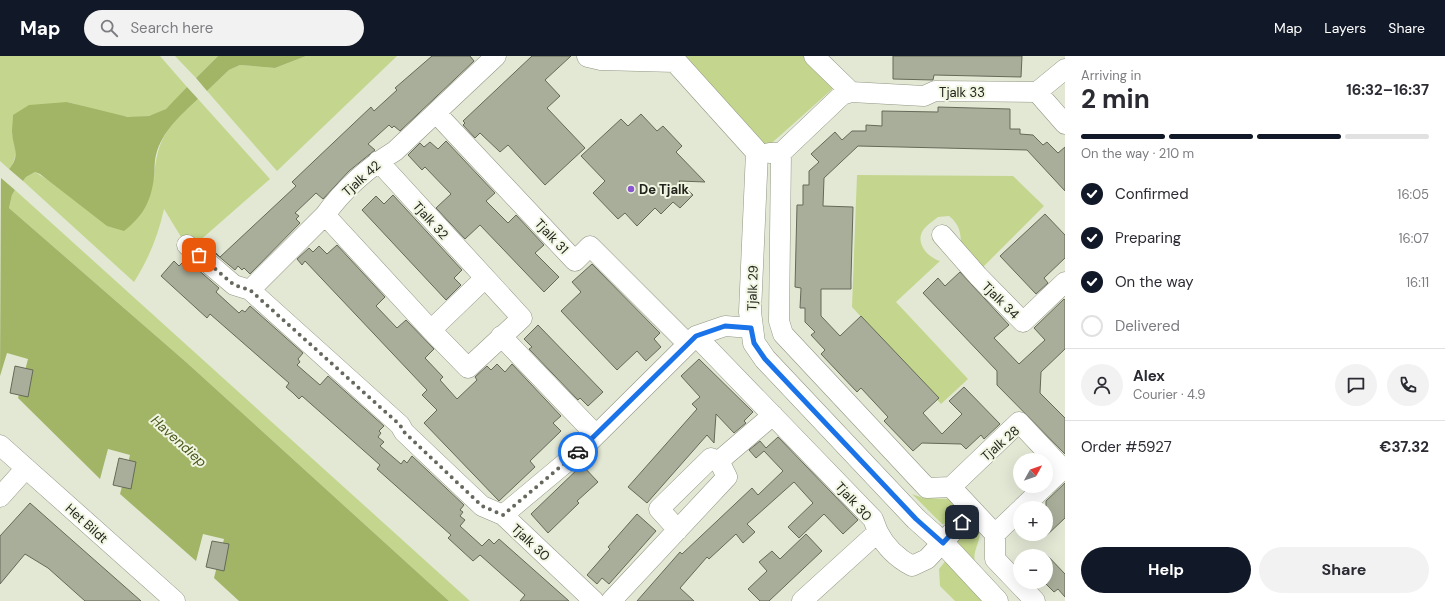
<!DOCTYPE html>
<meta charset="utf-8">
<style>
:root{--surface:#fff;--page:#f2f2f3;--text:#2b2b33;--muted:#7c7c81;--line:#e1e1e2;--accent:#111827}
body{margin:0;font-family:"DM Sans",sans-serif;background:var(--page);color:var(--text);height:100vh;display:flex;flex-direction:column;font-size:15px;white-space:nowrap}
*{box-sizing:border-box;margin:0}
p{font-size:13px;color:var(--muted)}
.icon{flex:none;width:22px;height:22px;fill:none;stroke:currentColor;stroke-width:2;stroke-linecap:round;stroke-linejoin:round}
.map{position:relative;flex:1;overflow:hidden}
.panel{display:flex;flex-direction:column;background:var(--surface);width:380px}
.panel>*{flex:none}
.needle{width:26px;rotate:50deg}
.fabs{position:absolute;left:1013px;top:397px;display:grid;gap:8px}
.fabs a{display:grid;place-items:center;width:40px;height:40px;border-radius:50%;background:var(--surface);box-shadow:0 4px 16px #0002;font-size:20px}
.pin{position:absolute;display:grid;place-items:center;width:34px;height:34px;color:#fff;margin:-17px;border-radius:8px;box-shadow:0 2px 6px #0006}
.courier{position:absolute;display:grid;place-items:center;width:40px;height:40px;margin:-20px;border:3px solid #1a73e8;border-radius:50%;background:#fff;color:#222;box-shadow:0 1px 5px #0007}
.head em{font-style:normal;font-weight:700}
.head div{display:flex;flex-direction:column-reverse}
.head{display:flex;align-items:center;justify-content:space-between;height:68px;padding:0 16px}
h1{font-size:26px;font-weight:700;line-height:30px}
.bar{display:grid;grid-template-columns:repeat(4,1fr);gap:6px 4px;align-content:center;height:48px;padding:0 16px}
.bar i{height:5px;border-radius:3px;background:var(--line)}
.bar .active{background:var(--accent)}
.bar p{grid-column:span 4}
.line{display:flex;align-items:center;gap:10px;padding:0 16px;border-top:1px solid var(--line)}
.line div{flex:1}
.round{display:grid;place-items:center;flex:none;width:42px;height:42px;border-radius:21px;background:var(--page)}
ol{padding:0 16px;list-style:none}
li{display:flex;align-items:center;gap:12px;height:44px}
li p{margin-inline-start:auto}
li .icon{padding:4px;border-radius:50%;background:var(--accent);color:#fff;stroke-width:4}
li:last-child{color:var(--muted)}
li i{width:22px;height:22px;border:2px solid var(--line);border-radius:50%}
.button{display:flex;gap:8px;margin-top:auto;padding:8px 16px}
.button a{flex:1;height:46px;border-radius:24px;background:var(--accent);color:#fff;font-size:16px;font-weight:700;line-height:46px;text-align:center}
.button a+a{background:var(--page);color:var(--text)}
header{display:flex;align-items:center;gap:24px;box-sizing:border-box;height:56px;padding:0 20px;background:var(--accent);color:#fff}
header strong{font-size:19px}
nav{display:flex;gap:22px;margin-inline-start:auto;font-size:14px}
.search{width:280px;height:36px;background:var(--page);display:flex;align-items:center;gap:10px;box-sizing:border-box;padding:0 14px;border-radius:22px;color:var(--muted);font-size:15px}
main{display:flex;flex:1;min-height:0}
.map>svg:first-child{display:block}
.green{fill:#c4d68d}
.water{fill:#a2b567}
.building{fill:#a8ae9a;stroke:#656a58}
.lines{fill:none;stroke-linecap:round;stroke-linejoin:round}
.street-casing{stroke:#909683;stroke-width:21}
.secondary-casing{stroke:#909683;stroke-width:23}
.street{stroke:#fff;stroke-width:20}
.secondary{stroke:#fff;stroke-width:22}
.done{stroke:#65695d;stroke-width:4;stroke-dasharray:0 7.2}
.route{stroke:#1a73e8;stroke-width:5}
.poi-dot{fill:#8956cf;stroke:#f0f6e1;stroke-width:1.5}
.labels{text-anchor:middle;stroke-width:4;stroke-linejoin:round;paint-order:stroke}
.street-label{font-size:13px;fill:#22241d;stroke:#f0f6e1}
.poi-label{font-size:13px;font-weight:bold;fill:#22241d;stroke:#f0f6e1;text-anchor:start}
.water-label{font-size:14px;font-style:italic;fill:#4b571e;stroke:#f0f6e1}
</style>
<header>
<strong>Map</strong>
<div class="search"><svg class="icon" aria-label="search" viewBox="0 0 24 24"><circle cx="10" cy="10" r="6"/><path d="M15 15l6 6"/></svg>Search here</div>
<nav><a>Map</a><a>Layers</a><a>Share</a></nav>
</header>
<main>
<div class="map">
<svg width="1065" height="545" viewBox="0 0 1065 545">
<rect width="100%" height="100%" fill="#e2e8d4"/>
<path class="green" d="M0,0H160L187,31C181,38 174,47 166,53C137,72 97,53 67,46L12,77C16,91 18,102 9,113L0,105Z
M175,0H218L196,22Z
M306,0H397L277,115L207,35L229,14L240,9L275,12Z
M684,0H813L838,28L765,93Z
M198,43L270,123L189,194L164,153C158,180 149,202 134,226L23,125L26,121L35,116L53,127L154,123C157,80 168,71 198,43Z
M857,119L1013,120L1044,150L983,211L961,191C961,177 960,169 949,160L938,161C933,165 925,170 922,176C916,189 929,202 940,205L896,246L968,323L941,348L852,251Z
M15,134L470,545H449L186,306L9,152L12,139Z
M912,438L923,442L949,443L957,451L955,462L949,467L942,468Z
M969,470H974L979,474C982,485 972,494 975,506L957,485Z
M947,503L987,545H955L940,530L939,513Z"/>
<path class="water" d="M218,0H306L275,12L240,9L229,14L207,35L196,22Z
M187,31L198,43C181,59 162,75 156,99C154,106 155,114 154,121C151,146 143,160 124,175L107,170L40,118L35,116L26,121L23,125L9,113C21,99 13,92 12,76C12,70 13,65 13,59L29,49L67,46L128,61L149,60L166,53Z
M1,122L15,134L12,139L9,152L186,306L449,545H239L214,522L224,483L203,478L196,505L120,438L130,399L108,393L100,423L18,342L28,303L7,297L0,320Z"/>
<path class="building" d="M432,0H470L474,5L400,75L394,70L392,72L389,69L368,88L375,94L349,115L323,143L316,137L295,157L299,160L296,163L300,167L250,218L244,212L242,214L238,210L235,214L204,188L205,186L220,201L296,130L292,126L314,105L371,51L374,55L397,34L395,32Z
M532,0H571L545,24L560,40L547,52L585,92L545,129L508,89L500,96L480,77L475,82L463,69L465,67L463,65Z
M893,0H1022L1021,21L934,19L933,24L893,23Z
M938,51L1010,53V73H1020V78L1033,79L1043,89L1047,86L1058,97L1065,91V135L1027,94L858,90L824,122L823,150L853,151L851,222V233H821V260L840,280L861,260L939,342L923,357L942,378L962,358L949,345L964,331L1000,368L984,383L981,379L966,393L961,388L922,387L913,395L884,365L888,361L861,332L857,336L821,298L825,294L811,279L815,276L805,266V252H800L801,232L795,231L797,149H803V129H809V115L819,106L811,98L835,76L842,84L852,75H866V69L882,70V55L938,56Z
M641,58L657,75L663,70L682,90L676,96L705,126L679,125L693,139L680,152L673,146L661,158L655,152L637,170L625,157L618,163L593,137L605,125L581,100L621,63L628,70Z
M446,85L495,137L486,145L508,167L516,159L544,189L535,197L559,221L544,236L480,169L465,183L436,152L451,138L425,111L422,114L408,99L420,87L424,91L430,86L438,93Z
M393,139L462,214L454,222L461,229L446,244L362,154L376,140L384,148Z
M1045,158L1065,179V202L1044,222L1048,227L1036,238L1000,200Z
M337,189L385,241L376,250L397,272L406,264L434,293L425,302L443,321L440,324L457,343L477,324L475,321L487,310L491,314L497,308L505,316L512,308L561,360L553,367L561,375L530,405L535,411L499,445L424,367L437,354L422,339L427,334L305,205L302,209L297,203L309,192L313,196L319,190L327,198Z
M174,205L179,210L182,207L185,209L188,205L219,232L216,236L239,257L242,254L245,256L250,250L303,297L298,303L300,306L297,309L320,329L328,320L384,370L379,375L381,377L378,381L384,386L380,390L401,408L404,404L407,407L412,400L464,449L460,454L463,456L460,460L465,464L460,470L482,490L489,483L494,488L499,483L569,545H520L525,539L480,499L473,505L448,482L451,479L377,413L380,409L302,340L299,343L293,337L286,331L289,327L210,258L207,262L161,220Z
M592,208L660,277L654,283L661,291L646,305L637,295L617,314L561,255L581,236L572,226Z
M960,216L1009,269L994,282L1019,308L1045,284L1034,272L1064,243L1065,244V293L1041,316L1040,337L1065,362V398L997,329V315L923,237L938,222L945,230Z
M538,269L603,336L588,350L580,342L578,344L529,293L532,291L524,283Z
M699,303L753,356L744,365L746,367L734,377L716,358L714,387L707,379L647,447L628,431L697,353L692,348L700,341L681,320Z
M15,310L33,314L28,341L10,337Z
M778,381L858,464L843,478L824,458L799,482L788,471L813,447L794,426L747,468L755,476L743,487L736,478L709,503L707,501L680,532L694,545H637L680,496L682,498L752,432L758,439L783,415L764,395L756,402L749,394L760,385L766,392Z
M119,402L136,406L131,433L113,429Z
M582,409L598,426L577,445L579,447L548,477L531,458Z
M1065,427V462L1046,480V445Z
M30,447L65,478L141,545H85L48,512L25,498L0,528V480Z
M637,458L656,475L609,528L602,522L597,528L587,519L610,493L608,491Z
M806,478L822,495L769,545H760L748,533L767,515L759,506L772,495L780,503Z
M212,485L229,488L224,515L206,511Z
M1046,498L1065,518V541L1058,533L1054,536L1046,528Z"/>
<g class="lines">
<g class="street-casing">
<path id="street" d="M814,0L851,36
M1037,36L1065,68
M436,57L575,205L590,190L688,288
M769,97H781L842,39L851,36L924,40L935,35L1037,36L1065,13
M781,97L779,265L783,278L927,432L951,431L995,478V503L1035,545
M325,159L431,274L468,312L522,262L378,105
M942,179L978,220L1023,266L1065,226
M187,189L234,229L250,234L400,369L404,376L482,450L503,459
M250,234L325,159C343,134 369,111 395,95L496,0
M431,274L484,223
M501,280L596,379
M696,280L873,463L878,476L802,545
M0,389L175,545
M951,431L1019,366L1063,413L1046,429
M0,441L26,412
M1022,452L1045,430
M678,474L659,453L711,402L719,405L773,359
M878,476C886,492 897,502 912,510L927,503L972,455
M995,478L1020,454
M594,545L503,459L582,393L696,280L725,270L751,272
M611,545L727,421L719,405"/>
</g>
<g class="secondary-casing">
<path id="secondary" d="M588,0L601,3L675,5L757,96L750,256L754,287L765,303L916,463L943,487L997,545"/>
</g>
<use href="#street" class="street"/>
<use href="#secondary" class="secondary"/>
</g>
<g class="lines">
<path class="done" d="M199,199L234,229L250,234L400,369L404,376L482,450L503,459L578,396"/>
<path class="route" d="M578,396L696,280L725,270L751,272L754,287L765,303L916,463L943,487L962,466"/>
</g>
<circle class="poi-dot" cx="631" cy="133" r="4"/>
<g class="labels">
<g class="street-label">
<text x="962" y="41">Tjalk 33</text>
<text transform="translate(361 122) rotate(-42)" y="5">Tjalk 42</text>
<text transform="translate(431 164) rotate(48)" y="5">Tjalk 32</text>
<text transform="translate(552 180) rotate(47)" y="5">Tjalk 31</text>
<text transform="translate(752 232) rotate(-88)" y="5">Tjalk 29</text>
<text transform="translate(1001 244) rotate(45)" y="5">Tjalk 34</text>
<text transform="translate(1000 387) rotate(-41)" y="5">Tjalk 28</text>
<text transform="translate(854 445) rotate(48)" y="5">Tjalk 30</text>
<text transform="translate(87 467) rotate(42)" y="5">Het Bildt</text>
<text transform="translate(531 486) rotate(43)" y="5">Tjalk 30</text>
</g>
<g class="poi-label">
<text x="639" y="138">De Tjalk</text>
</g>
<g class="water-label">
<text transform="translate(179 385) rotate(42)" y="5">Havendiep</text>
</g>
</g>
</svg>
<div class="fabs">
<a><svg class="needle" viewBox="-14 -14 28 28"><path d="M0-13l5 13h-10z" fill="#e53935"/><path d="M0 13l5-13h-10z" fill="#7c7c81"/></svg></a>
<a>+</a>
<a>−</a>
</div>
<div class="pin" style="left:199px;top:199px;background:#ea580c"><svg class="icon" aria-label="bag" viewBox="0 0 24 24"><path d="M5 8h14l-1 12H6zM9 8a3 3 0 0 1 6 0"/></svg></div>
<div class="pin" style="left:962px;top:466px;background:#1f2937"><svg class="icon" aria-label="home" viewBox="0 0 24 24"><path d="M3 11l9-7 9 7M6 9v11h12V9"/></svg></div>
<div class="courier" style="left:578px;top:396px"><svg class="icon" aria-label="car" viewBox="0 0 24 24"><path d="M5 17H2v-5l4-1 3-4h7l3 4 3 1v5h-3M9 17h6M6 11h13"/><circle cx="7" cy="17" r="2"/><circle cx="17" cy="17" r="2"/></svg></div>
</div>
<section class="panel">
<div class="head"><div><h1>2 min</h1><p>Arriving in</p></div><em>16:32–16:37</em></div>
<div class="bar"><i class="active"></i><i class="active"></i><i class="active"></i><i></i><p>On the way · 210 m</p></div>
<ol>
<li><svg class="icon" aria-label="check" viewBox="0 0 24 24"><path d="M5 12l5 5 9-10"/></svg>Confirmed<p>16:05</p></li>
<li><svg class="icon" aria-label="check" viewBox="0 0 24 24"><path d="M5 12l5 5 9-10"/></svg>Preparing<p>16:07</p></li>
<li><svg class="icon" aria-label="check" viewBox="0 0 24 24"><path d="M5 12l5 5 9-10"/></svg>On the way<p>16:11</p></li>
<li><i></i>Delivered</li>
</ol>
<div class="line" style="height:72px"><a class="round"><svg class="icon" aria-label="person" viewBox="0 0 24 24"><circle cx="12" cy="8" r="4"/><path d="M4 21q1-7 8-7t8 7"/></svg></a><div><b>Alex</b><p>Courier · 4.9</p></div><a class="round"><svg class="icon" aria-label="chat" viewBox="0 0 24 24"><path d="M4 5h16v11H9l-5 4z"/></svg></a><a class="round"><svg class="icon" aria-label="phone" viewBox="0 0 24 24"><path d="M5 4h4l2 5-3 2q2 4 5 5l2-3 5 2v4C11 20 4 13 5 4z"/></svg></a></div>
<div class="line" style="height:52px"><div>Order #5927</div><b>€37.32</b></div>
<div class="button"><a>Help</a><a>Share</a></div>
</section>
</main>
